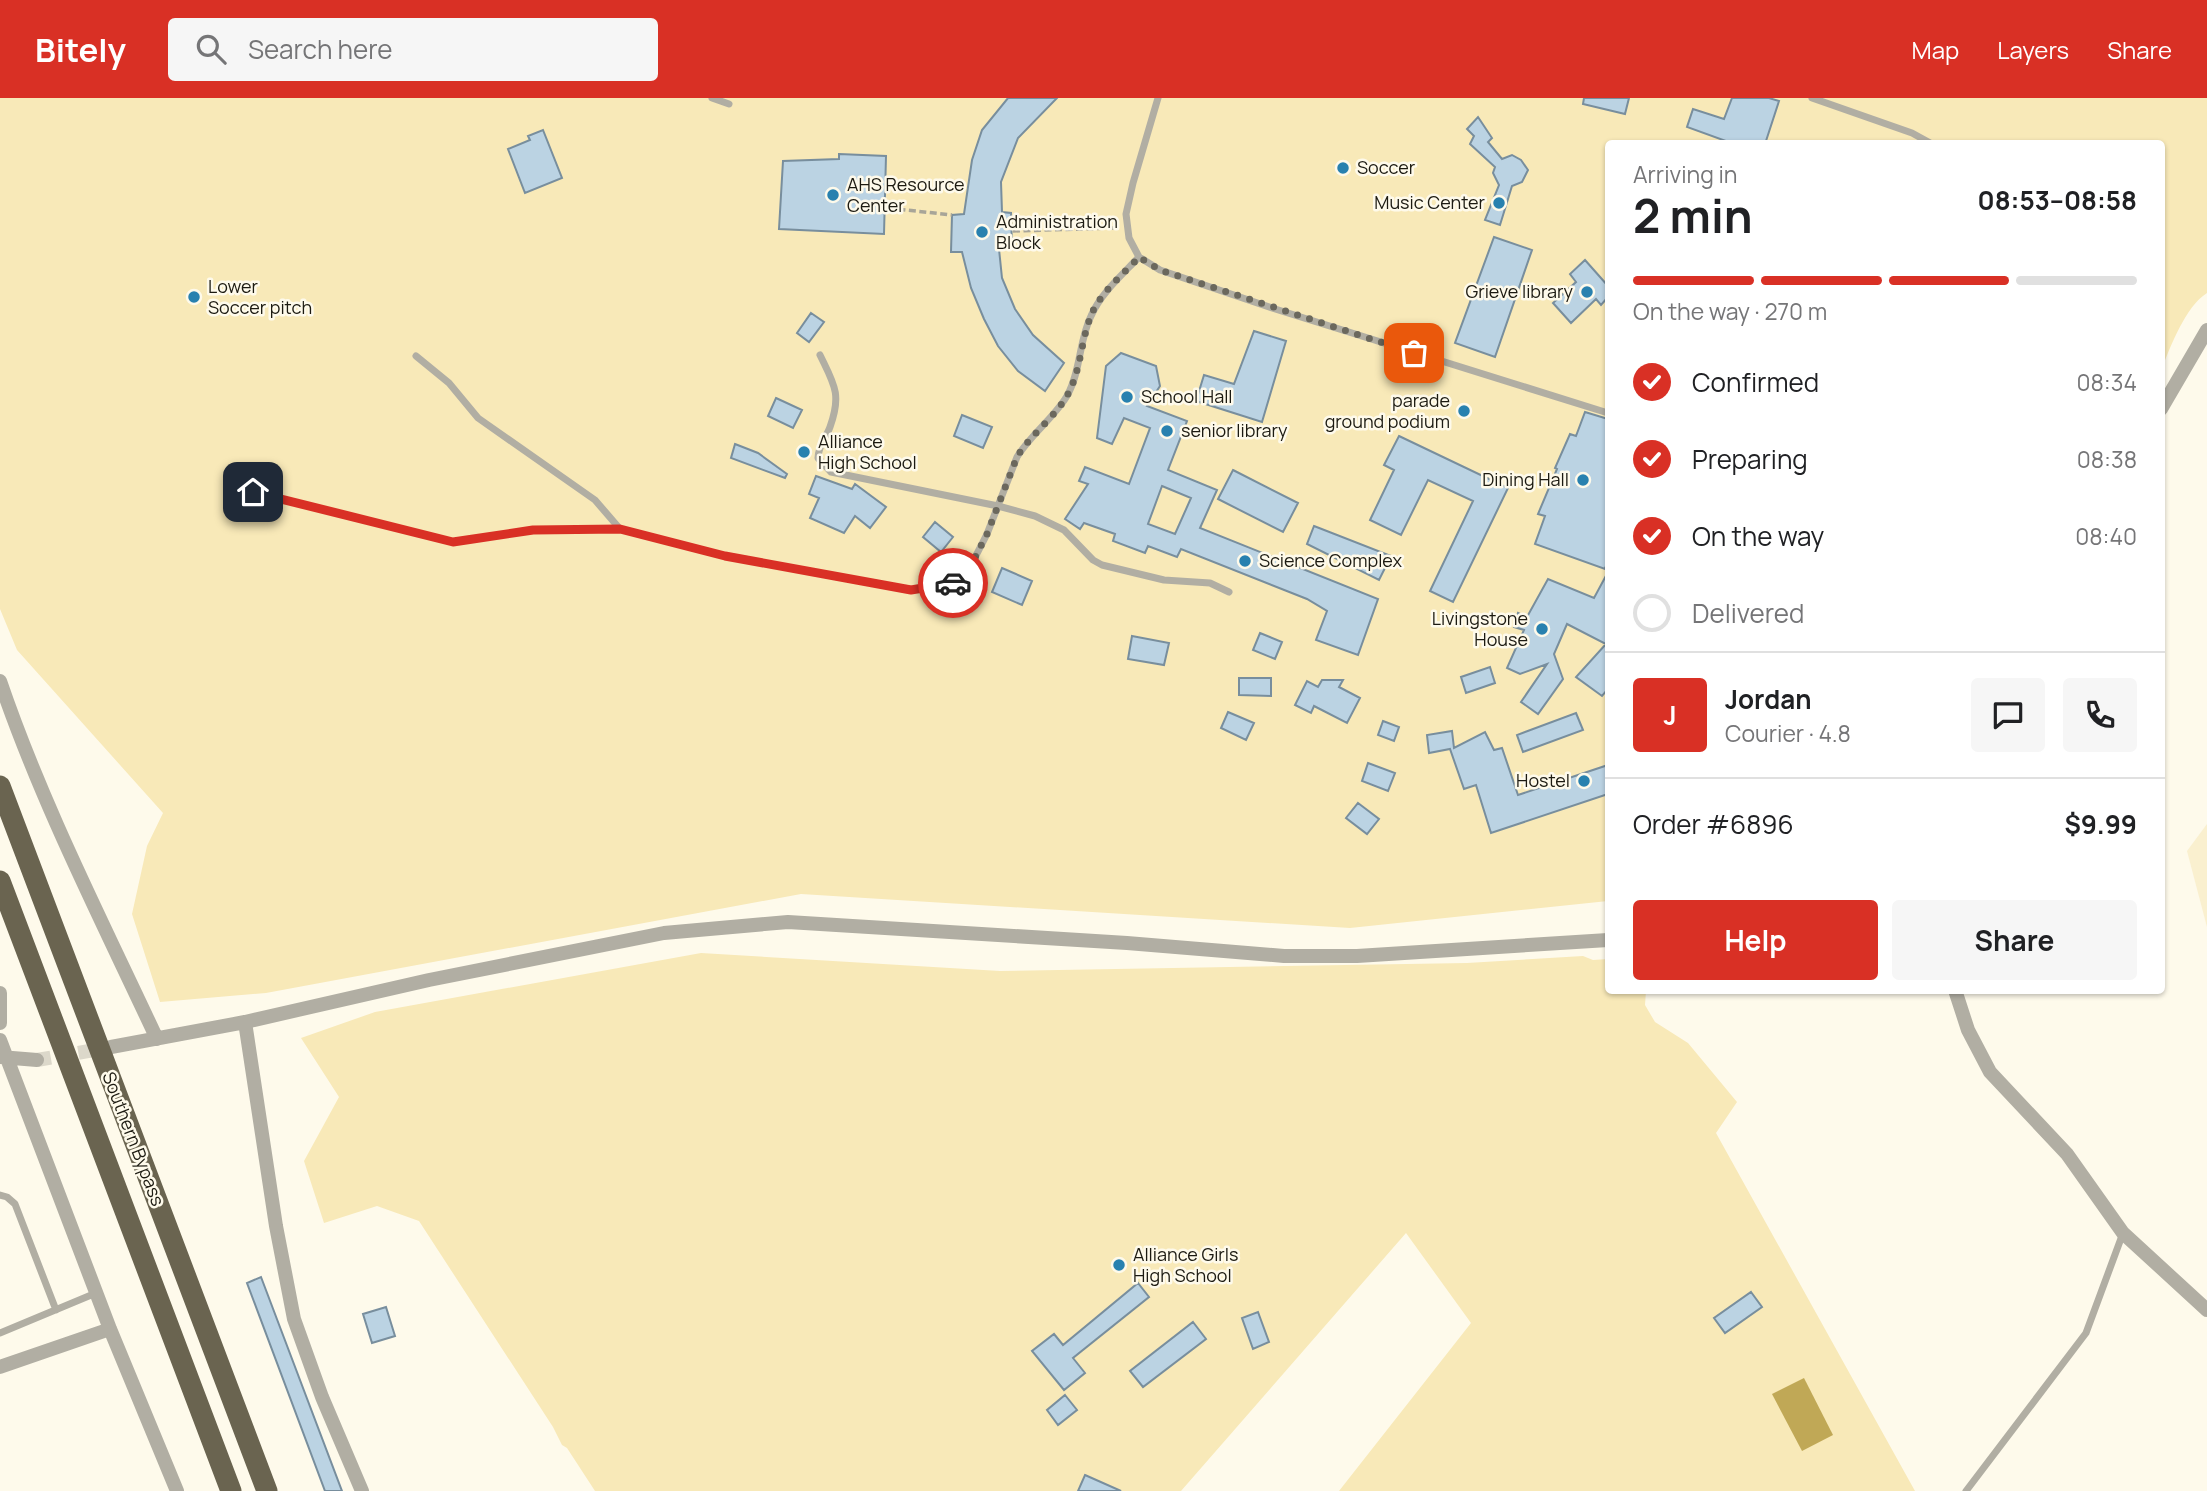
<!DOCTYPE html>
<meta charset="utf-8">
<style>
:root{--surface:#fff;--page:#f6f6f6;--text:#202124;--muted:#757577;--line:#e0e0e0;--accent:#d93025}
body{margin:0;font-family:Manrope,sans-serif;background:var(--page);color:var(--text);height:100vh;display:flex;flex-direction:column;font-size:26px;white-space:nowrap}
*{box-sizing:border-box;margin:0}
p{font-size:23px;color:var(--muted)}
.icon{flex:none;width:38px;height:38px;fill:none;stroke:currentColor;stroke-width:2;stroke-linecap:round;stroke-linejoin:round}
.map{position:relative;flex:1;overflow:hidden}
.drawer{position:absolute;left:1605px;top:42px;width:560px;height:854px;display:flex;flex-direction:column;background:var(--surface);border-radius:7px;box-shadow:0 2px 5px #0004}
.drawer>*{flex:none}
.pin{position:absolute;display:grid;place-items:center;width:60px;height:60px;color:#fff;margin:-30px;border-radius:14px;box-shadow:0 4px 10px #0006}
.courier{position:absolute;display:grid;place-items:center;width:70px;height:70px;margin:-35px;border:5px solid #d93025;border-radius:50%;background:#fff;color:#222;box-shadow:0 2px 9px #0007}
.summary em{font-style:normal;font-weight:700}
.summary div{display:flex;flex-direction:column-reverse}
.summary{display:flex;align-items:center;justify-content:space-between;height:119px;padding:0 28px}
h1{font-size:46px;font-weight:700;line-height:52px}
.bar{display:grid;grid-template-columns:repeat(4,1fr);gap:10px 7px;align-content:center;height:84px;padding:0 28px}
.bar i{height:9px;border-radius:5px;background:var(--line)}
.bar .current{background:var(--accent)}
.bar p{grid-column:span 4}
.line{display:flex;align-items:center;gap:18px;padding:0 28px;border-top:2px solid var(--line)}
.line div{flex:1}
.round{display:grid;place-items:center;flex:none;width:74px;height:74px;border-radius:7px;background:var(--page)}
ol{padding:0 28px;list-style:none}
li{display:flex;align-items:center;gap:21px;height:77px}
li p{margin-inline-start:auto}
li .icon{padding:7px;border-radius:50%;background:var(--accent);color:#fff;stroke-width:4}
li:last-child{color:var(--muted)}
li i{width:38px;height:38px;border:4px solid var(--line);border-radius:50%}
.action{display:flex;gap:14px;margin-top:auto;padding:14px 28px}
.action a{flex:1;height:80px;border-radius:7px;background:var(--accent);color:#fff;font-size:28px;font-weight:700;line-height:80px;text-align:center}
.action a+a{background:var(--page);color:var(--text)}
header{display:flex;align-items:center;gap:42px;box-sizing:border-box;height:98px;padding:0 35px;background:var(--accent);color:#fff}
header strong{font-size:33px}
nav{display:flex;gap:38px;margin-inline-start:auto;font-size:24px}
.search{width:490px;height:63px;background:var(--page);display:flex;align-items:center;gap:18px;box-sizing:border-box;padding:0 24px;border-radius:7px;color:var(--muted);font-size:26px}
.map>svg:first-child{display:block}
.built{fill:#faf0cf}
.green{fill:#f8e9b8}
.water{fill:#c0a856}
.building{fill:#bbd3e3;stroke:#788e9d;stroke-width:2;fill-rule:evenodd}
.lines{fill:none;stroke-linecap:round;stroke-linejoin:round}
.minor-tunnel{stroke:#dcd8ca;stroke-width:14;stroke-dasharray:14 7;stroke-linecap:butt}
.path{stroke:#a8a598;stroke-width:3.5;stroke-dasharray:7 3.5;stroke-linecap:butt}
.service{stroke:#b1aea3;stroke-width:7}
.minor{stroke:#b1aea3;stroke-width:14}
.trunk{stroke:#6a6450;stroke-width:21}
.done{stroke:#6b685d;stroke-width:7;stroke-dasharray:0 12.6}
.route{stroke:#d93025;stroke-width:9}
.poi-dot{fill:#2881af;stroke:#fefaeb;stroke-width:2.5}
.labels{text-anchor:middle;stroke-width:5;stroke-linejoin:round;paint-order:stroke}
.poi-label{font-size:18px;fill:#1c1a11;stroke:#fefaeb;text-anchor:start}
.street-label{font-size:18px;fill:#1c1a11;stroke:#fefaeb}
</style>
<header>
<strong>Bitely</strong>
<div class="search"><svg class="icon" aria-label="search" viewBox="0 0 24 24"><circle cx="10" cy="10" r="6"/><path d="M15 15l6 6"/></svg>Search here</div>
<nav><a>Map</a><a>Layers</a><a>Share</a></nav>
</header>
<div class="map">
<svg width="2207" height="1393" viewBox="0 0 2207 1393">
<rect width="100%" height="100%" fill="#fefaeb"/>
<path class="built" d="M2207,726V829L2187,753Z"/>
<path class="green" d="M0,0H2207V195C2185,209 2171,248 2161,272V46H1608V803L1350,830L801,796L266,895L160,904L132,816L147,748L163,715L17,552L0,511Z
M701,855L1000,873L1467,865L1583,858L1593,862L1608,861V892L1646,893L1645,907L1655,924L1688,945L1737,1004L1716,1035L1915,1393H1339L1471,1225L1406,1135L1181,1393H595L567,1350L562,1347L553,1329L419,1123L377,1108L324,1125L304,1063L339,999L301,940L375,914Z"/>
<path class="water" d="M1804,1280L1833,1337L1802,1353L1772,1296Z"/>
<path class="building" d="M1008,0H1057L1018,40L1001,84L1002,114L1011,115L1012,151H999L1002,180L1015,211L1033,237L1064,265L1045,293L1018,273L998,248L984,221L971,190L962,154H951L952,117L964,116L972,62L982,32Z
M1584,0H1629L1625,16L1583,6Z
M1732,0H1769L1779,3L1765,46H1734L1687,29L1693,11L1724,21Z
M1478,19L1492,40L1488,44L1502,61L1512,57L1521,62L1528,72L1522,84L1512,88L1500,127L1485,122L1499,87L1493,75L1495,69L1470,46L1474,38L1467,31Z
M543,32L562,80L525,95L508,51L530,42L528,38Z
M839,56L886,58L884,136L779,131L783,63L839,61Z
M1494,139L1532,152L1495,259L1455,245Z
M1585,162L1608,188V199L1601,207L1596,201L1571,225L1553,205L1576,184L1570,176Z
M811,215L824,224L809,244L797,235Z
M1254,233L1286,243L1262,324L1196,303L1204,277L1234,286Z
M1121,255L1156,268L1160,288L1147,308L1187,323L1168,372L1217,392L1200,430L1378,501L1358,557L1316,542L1327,513L1307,501L1181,451L1177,459L1148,448L1145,455L1113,443L1115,436L1084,425L1080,431L1065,421L1088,386L1079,383L1085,369L1129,386L1150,330L1124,320L1112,346L1097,340L1106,268ZM1162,388L1191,400L1175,436L1148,426Z
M776,300L802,312L793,330L768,318Z
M1585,314L1608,321V461L1605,471L1535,446L1545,418L1538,416L1557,371L1555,370L1570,336L1576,338Z
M962,317L992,329L983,350L954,338Z
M1399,338L1508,390L1453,504L1430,493L1473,403L1428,382L1401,437L1370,422L1394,372L1384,367Z
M735,346L758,355L787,376L785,380L731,360Z
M1233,372L1298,405L1283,434L1218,401Z
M816,378L852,391L855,386L886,409L870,430L855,418L844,435L810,420L819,400L809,396Z
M935,424L953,439L941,454L923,439Z
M1314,428L1391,458L1379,482L1307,446Z
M1002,470L1032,483L1022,507L992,494Z
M1608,474V591L1602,598L1576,579L1606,546L1567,526L1554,556L1563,581L1538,616L1521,604L1547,566L1520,576L1507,570L1524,532L1514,529L1518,515L1527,519L1548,481L1594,500Z
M1260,535L1282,544L1275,561L1253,552Z
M1132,538L1169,545L1164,567L1128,561Z
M1490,569L1495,585L1466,595L1461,579Z
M1239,580H1271V598L1239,597Z
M1322,582H1343L1339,589L1360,600L1347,625L1314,608L1311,615L1295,607L1307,583L1318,589Z
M1228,614L1254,625L1246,642L1221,630Z
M1576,615L1583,632L1523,654L1517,637Z
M1383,623L1399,629L1394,643L1378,637Z
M1452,633L1454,650L1485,634L1494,652L1502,650L1518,697L1608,667V696L1491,735L1476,687L1464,691L1450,651L1429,655L1427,637Z
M1368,665L1395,675L1388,693L1362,683Z
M1358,705L1379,721L1367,736L1346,720Z
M261,1179L342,1393H325L247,1185Z
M1138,1185L1149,1199L1073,1260L1085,1275L1064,1292L1032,1253L1054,1236L1063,1247Z
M1751,1194L1762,1209L1725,1235L1714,1220Z
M386,1209L395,1238L372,1245L363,1216Z
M1258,1214L1269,1244L1253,1251L1242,1220Z
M1193,1224L1206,1241L1143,1289L1130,1273Z
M1065,1297L1077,1312L1058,1327L1047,1312Z
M1085,1377L1121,1393H1078Z"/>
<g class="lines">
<path class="minor-tunnel" d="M37,962L106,950"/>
<path class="path" d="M888,110L952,117
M1013,133L1115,130"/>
<path class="service" d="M712,0L729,6
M1158,0L1133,85L1126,116L1129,140L1139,159L1160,172L1272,210L1608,315
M1812,0L1912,35L1932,46
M820,257C834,286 842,296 830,329C826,340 818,348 818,360L831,374L998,408L1035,418L1064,432L1093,462L1102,467L1164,482L1210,485L1229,494
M416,258L449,285L478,320L595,402L620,431
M253,394L453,444L533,432L620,431L725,458L911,492L963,483L987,436L1017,359C1030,337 1058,316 1068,296C1081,272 1079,242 1091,218C1101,195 1122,177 1139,159
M0,1097L7,1099L15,1106L56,1212
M0,1235L96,1195
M1966,1393L2086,1235L2123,1135"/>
<path class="minor" d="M2161,311L2207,232
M0,583C42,706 102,823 157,941
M1955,892L1968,932L1990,974L2067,1056L2123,1135L2207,1212
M0,895V925
M245,924L276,1128L294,1221L322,1299L362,1393
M0,942L110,1231L177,1393
M111,949L245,924L429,882L664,835L788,824L1127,845L1284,858H1357L1608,842
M0,959L37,962
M0,1269L110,1231"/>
<path class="trunk" d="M0,688L267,1393
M0,783L231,1393"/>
</g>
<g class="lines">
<path class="done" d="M953,485L963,483L987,436L1017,359C1030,337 1058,316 1068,296C1080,274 1081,246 1089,223C1096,198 1122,178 1139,159L1160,172L1414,255"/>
<path class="route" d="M253,394L453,444L533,432L620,431L725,458L911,492L953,485"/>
</g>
<g class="poi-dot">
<circle cx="1343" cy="70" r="7"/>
<circle cx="833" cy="97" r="7"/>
<circle cx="1499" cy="105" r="7"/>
<circle cx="982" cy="134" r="7"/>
<circle cx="1587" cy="194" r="7"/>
<circle cx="194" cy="199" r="7"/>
<circle cx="1127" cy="299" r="7"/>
<circle cx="1464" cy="313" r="7"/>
<circle cx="1167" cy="333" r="7"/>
<circle cx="804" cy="354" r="7"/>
<circle cx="1583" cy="382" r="7"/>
<circle cx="1245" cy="463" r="7"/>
<circle cx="1542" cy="531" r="7"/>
<circle cx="1584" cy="683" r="7"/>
<circle cx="1119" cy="1167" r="7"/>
</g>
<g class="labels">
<g class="poi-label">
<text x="1357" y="76">Soccer</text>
<text x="847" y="93">AHS Resource<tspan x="847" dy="21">Center</tspan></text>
<text x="1485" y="111" text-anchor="end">Music Center</text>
<text x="996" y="130">Administration<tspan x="996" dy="21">Block</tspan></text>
<text x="208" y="195">Lower<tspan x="208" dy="21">Soccer pitch</tspan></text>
<text x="1573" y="200" text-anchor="end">Grieve library</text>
<text x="1141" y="305">School Hall</text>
<text x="1450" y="309" text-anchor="end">parade<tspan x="1450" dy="21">ground podium</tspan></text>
<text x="1181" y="339">senior library</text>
<text x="818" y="350">Alliance<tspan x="818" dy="21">High School</tspan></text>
<text x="1569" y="388" text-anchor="end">Dining Hall</text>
<text x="1259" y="469">Science Complex</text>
<text x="1528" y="527" text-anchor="end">Livingstone<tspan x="1528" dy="21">House</tspan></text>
<text x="1570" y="689" text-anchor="end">Hostel</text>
<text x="1133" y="1163">Alliance Girls<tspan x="1133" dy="21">High School</tspan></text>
</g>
<g class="street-label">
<text transform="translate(133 1041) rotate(69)" y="6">Southern Bypass</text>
</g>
</g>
</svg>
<div class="pin" style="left:1414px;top:255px;background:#ea580c"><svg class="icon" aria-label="bag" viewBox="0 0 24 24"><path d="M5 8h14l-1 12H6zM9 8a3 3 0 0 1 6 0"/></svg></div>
<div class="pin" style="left:253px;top:394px;background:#1f2937"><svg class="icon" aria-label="home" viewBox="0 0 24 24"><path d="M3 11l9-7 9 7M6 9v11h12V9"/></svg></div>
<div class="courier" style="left:953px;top:485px"><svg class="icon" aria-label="car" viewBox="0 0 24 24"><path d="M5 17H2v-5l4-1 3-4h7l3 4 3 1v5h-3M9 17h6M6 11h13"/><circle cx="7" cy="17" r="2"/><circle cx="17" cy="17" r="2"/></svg></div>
<section class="drawer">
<div class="summary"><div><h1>2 min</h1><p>Arriving in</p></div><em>08:53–08:58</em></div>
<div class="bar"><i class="current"></i><i class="current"></i><i class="current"></i><i></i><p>On the way · 270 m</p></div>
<ol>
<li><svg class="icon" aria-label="check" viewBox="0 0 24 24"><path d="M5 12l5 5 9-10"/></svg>Confirmed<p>08:34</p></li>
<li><svg class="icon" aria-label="check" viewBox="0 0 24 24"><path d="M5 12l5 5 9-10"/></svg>Preparing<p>08:38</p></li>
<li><svg class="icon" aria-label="check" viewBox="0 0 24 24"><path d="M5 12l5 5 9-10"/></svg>On the way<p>08:40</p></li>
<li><i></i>Delivered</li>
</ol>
<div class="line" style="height:126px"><b class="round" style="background:var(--accent);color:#fff">J</b><div><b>Jordan</b><p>Courier · 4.8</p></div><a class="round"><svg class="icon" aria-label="chat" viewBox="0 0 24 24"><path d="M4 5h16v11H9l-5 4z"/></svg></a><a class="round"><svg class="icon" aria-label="phone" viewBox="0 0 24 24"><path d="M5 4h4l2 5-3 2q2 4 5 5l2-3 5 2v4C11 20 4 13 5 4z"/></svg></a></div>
<div class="line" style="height:91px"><div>Order #6896</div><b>$9.99</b></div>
<div class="action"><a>Help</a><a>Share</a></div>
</section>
</div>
